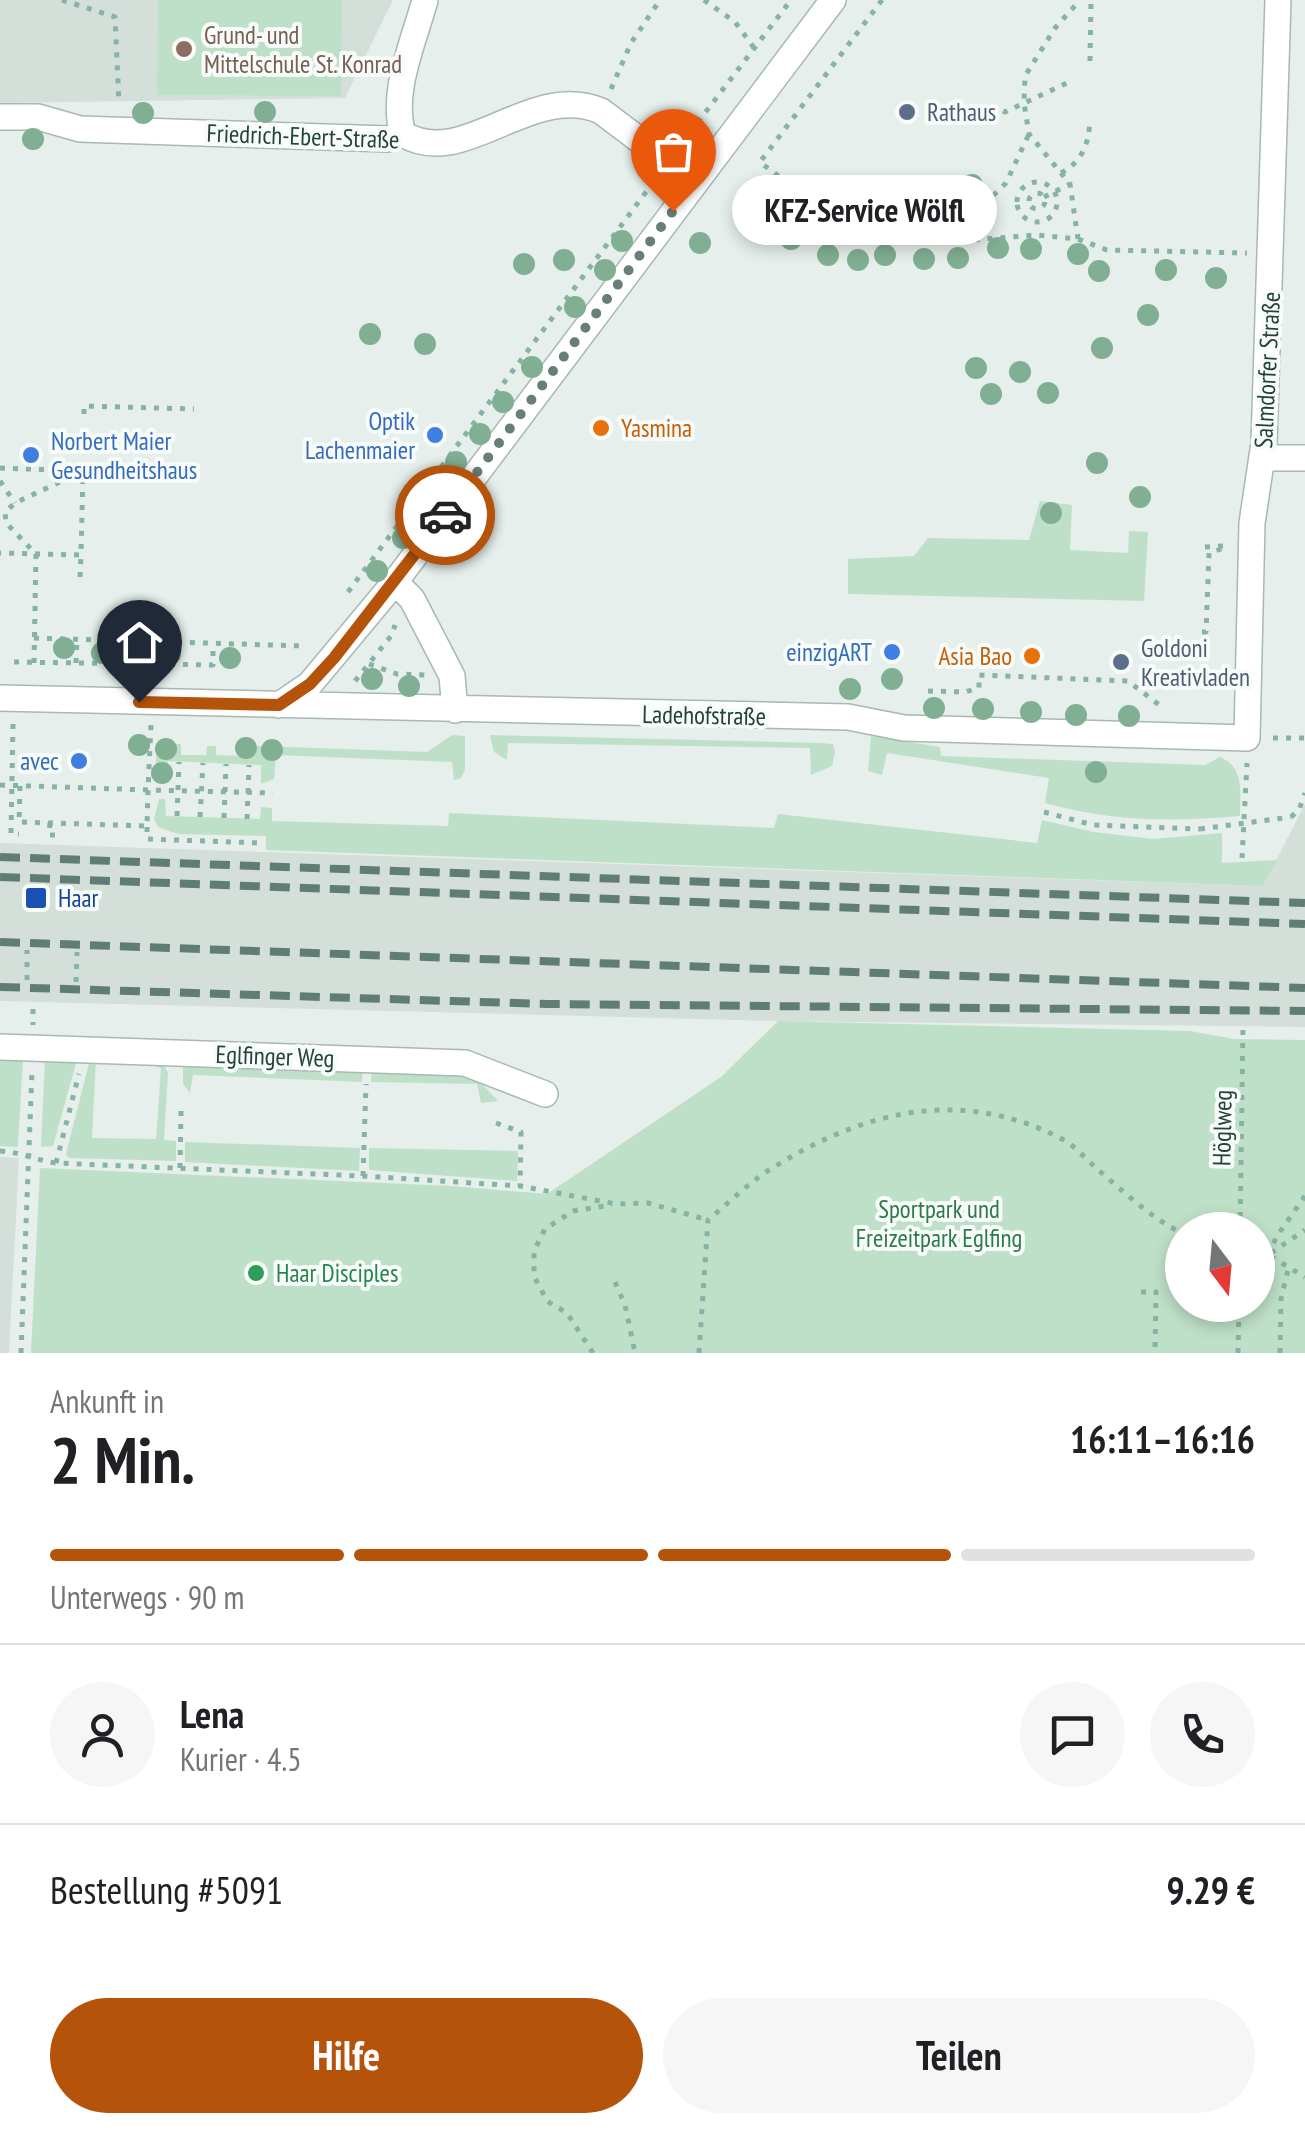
<!DOCTYPE html>
<html lang="de">
<meta charset="utf-8">
<style>
:root{--surface:#fff;--page:#f6f6f6;--text:#202124;--muted:#757577;--line:#e0e0e0;--accent:#b45309}
body{margin:0;font-family:"PT Sans Narrow",sans-serif;background:var(--page);color:var(--text);height:100vh;display:flex;flex-direction:column;font-size:38px;white-space:nowrap}
*{box-sizing:border-box;margin:0}
p{font-size:32px;color:var(--muted)}
.icon{flex:none;width:55px;height:55px;fill:none;stroke:currentColor;stroke-width:2;stroke-linecap:round;stroke-linejoin:round}
.map{position:relative;height:1353px;overflow:hidden}
.sheet{display:flex;flex-direction:column;background:var(--surface);flex:1}
.sheet>*{flex:none}
.needle{width:65px;rotate:164deg}
.fabs{position:absolute;left:1165px;top:1212px;display:grid;gap:20px}
.fabs a{display:grid;place-items:center;width:110px;height:110px;border-radius:50%;background:var(--surface);box-shadow:0 5px 15px #0003;font-size:50px}
.pin{position:absolute;display:grid;place-items:center;width:85px;height:85px;color:#fff;margin:-102px -42px;border-radius:50% 50% 50% 0;rotate:-45deg;box-shadow:0 0 10px #0007}
.pin .icon{rotate:45deg}
.courier{position:absolute;display:grid;place-items:center;width:100px;height:100px;margin:-50px;border:8px solid #b45309;border-radius:50%;background:#fff;color:#222;box-shadow:0 2px 12px #0007}
.bubble{position:absolute;height:70px;border-radius:35px;background:var(--surface);box-shadow:0 5px 15px #0003;font-size:32px;font-weight:700;line-height:70px;text-align:center}
.head em{font-style:normal;font-weight:700}
.head div{display:flex;flex-direction:column-reverse}
.head{display:flex;align-items:center;justify-content:space-between;height:170px;padding:0 50px}
h1{font-size:65px;font-weight:700;line-height:75px}
.bar{display:grid;grid-template-columns:repeat(4,1fr);gap:15px 10px;align-content:center;height:120px;padding:0 50px}
.bar i{height:12px;border-radius:8px;background:var(--line)}
.bar .selected{background:var(--accent)}
.bar p{grid-column:span 4}
.line{display:flex;align-items:center;gap:25px;padding:0 50px;border-top:2px solid var(--line)}
.line div{flex:1}
.round{display:grid;place-items:center;flex:none;width:105px;height:105px;border-radius:52px;background:var(--page)}
.button{display:flex;gap:20px;margin-top:auto;padding:20px 50px}
.button a{flex:1;height:115px;border-radius:60px;background:var(--accent);color:#fff;font-size:40px;font-weight:700;line-height:115px;text-align:center}
.button a+a{background:var(--page);color:var(--text)}
.map>svg:first-child{display:block}
.built{fill:#d4dfda}
.green{fill:#bfe0c8;fill-rule:evenodd}
.lines{fill:none;stroke-linecap:round;stroke-linejoin:round}
.minor-casing{stroke:#a8b8b2;stroke-width:28}
.path{stroke:#86b3a5;stroke-width:5;stroke-dasharray:5 8;stroke-linecap:butt}
.minor{stroke:#fff;stroke-width:25}
.rail{stroke:#5f7d75;stroke-width:8;stroke-dasharray:20 10;stroke-linecap:butt}
.path-bridge{stroke:#86b3a5;stroke-width:5;stroke-dasharray:5 8;stroke-linecap:butt}
.tree{fill:#80af93}
.done{stroke:#687f78;stroke-width:10;stroke-dasharray:0 18}
.route{stroke:#b45309;stroke-width:12}
.education-dot{fill:#8d6e63;stroke:#f7fbf9;stroke-width:4}
.service-dot{fill:#5c6f8a;stroke:#f7fbf9;stroke-width:4}
.food-dot{fill:#e8710a;stroke:#f7fbf9;stroke-width:4}
.shop-dot{fill:#3f7fe0;stroke:#f7fbf9;stroke-width:4}
.transit-dot{fill:#1a4fb4;stroke:#f7fbf9;stroke-width:4}
.leisure-dot{fill:#2e9e5b;stroke:#f7fbf9;stroke-width:4}
.labels{text-anchor:middle;stroke-width:8;stroke-linejoin:round;paint-order:stroke}
.education-label{font-size:25px;fill:#785e54;stroke:#f7fbf9;text-anchor:start}
.service-label{font-size:25px;fill:#4e5e75;stroke:#f7fbf9;text-anchor:start}
.street-label{font-size:25px;fill:#24423a;stroke:#f7fbf9}
.shop-label{font-size:25px;fill:#366cbe;stroke:#f7fbf9;text-anchor:end}
.food-label{font-size:25px;fill:#c56008;stroke:#f7fbf9;text-anchor:start}
.transit-label{font-size:25px;fill:#164399;stroke:#f7fbf9;text-anchor:start}
.park-label{font-size:25px;fill:#2d7a4b;stroke:#f7fbf9}
.leisure-label{font-size:25px;fill:#27864d;stroke:#f7fbf9;text-anchor:start}
</style>
<div class="map">
<svg width="1305" height="1353" viewBox="0 0 1305 1353">
<rect width="100%" height="100%" fill="#e6efeb"/>
<path class="built" d="M0,0H393L345,98L0,103Z
M1305,804V1027L778,1021L0,1001V843L1263,886Z
M0,1157L19,1158L9,1353H0Z"/>
<path class="green" d="M158,0H342L341,96L157,95Z
M1040,501L1072,505L1070,550L1128,553L1129,531L1148,532L1144,601L848,594V559L914,556L928,538L1029,540Z
M452,735L465,736V770L461,778L454,780L452,762L276,755L274,779L261,784V765L168,761L166,781L156,782V743L181,744V755H206L207,746H216V755L241,756L242,748L260,746L427,752Z
M490,735L821,743L833,744L835,752L832,766L811,775L810,748L508,743L507,760L494,752Z
M871,736L940,747L941,756L1205,765L1220,757C1245,767 1240,794 1240,816C1168,822 1115,822 1045,803L1049,778L887,753L882,775L868,771Z
M159,799H165L166,816L260,819L261,807L272,808V821L448,826L449,813L774,828L778,814L1037,843L1042,820L1094,832L1153,839L1222,833V863L1277,860L1263,886L266,850V836L178,834L158,827L154,819Z
M778,1021L1190,1031L1234,1039L1305,1040V1353H31L40,1168L452,1186L547,1194L721,1077ZM1182,1230H1258V1305H1182Z
M0,1056L23,1058L18,1147L0,1146Z
M45,1058L77,1060L53,1146L41,1147Z
M90,1059H96L92,1138L156,1139L161,1068L151,1065L152,1061L163,1064L168,1073L164,1140L176,1141V1161L69,1158L66,1154Z
M183,1063L363,1068L362,1082L193,1075L190,1093L183,1084Z
M372,1068L466,1076L478,1080L498,1101L481,1103L477,1084L371,1082Z
M185,1142L360,1148L359,1171L185,1162Z
M369,1148L518,1151L517,1181L369,1170Z"/>
<g class="lines">
<g class="minor-casing">
<path id="minor" d="M0,117H38L80,129L388,139L403,134C464,171 530,81 601,111L695,182
M403,134C390,93 414,41 425,0
M1263,458H1305
M395,582L412,599L452,676L455,710
M0,698L848,717L904,728L1247,738L1252,523L1264,443L1278,0
M279,705L310,684L395,582L833,0
M0,1047L465,1063L545,1094"/>
</g>
<path class="path" d="M62,0L115,17L119,103
M704,0L735,22L754,48
M882,0L760,162L843,225L884,242H946L1037,235L1078,239L1107,250L1247,253
M1090,61L1091,0
M611,89L631,43L660,0
M991,106L1005,112L1069,82
M682,143L791,0
M1061,173C1083,161 1089,143 1090,119
M1017 202a20 20 0 1 1 40 0a20 20 0 1 1-40 0Z
M1029 201a8 8 0 1 1 16 0a8 8 0 1 1-16 0Z
M1044,197L1070,184
M1078,239L1070,184L1029,134L1024,103L1025,76L1055,28L1080,0
M947,241L1006,183L1029,134
M84,414V406L194,409
M0,468L83,471L81,555L0,553
M0,481L15,503
M1205,547L1225,546
M80,577L81,555
M348,592L652,184
M1202,632H1206L1209,553L1224,548
M34,638L306,646
M14,662L213,665V643
M34,663L36,554L6,523L5,512L15,503L83,471V466
M76,663L77,639
M125,664V640
M369,664L397,674L425,675
M160,665L161,643
M355,681L391,636L395,625
M928,691L965,692L979,688V675L1128,681L1162,707
M13,724L11,834H19
M1273,738H1305
M0,785L148,790L151,725
M20,786L19,822L147,826L148,790L273,793
M1044,812L1093,825L1200,829
M177,816L179,762
M200,817L203,763
M1291,817L1299,810L1305,793
M224,818L226,764
M247,819L249,765
M50,823L49,835H57
M147,827V839L262,843
M1242,858L1247,763
M27,980V950
M76,982L77,952
M33,1009V1025
M496,1123L521,1132L520,1186
M0,1151C20,1152 35,1160 56,1163L363,1176L520,1186L616,1204L648,1203L708,1220
M56,1163L79,1074
M180,1168L181,1110
M363,1176L366,1084
M1240,1230L1243,1026
M1271,1253L1305,1230
M1268,1255L1277,1236L1305,1196
M1258,1256L1268,1255L1305,1277
M615,1282L625,1305L635,1353
M1141,1292H1156L1155,1353
M21,1353L32,1071
M593,1353L567,1313L547,1301L534,1276V1251L545,1229L573,1211L612,1205
M699,1353L708,1220C730,1202 750,1181 774,1167C866,1110 962,1087 1062,1139C1075,1146 1086,1159 1097,1169C1123,1191 1151,1218 1182,1233
M1238,1353L1239,1305
M1280,1353L1281,1299L1288,1270"/>
<use href="#minor" class="minor"/>
<path class="rail" d="M0,857L1305,903
M0,877L1305,924
M0,942L1305,988
M0,987L548,1004L1305,1011"/>
<path class="path-bridge" d="M1200,829L1291,817"/>
</g>
<g class="tree">
<circle cx="265" cy="112" r="11"/>
<circle cx="143" cy="113" r="11"/>
<circle cx="33" cy="139" r="11"/>
<circle cx="972" cy="185" r="11"/>
<circle cx="940" cy="210" r="11"/>
<circle cx="852" cy="232" r="11"/>
<circle cx="762" cy="233" r="11"/>
<circle cx="791" cy="239" r="11"/>
<circle cx="622" cy="241" r="11"/>
<circle cx="700" cy="243" r="11"/>
<circle cx="998" cy="248" r="11"/>
<circle cx="1031" cy="249" r="11"/>
<circle cx="1078" cy="254" r="11"/>
<circle cx="828" cy="255" r="11"/>
<circle cx="885" cy="255" r="11"/>
<circle cx="958" cy="258" r="11"/>
<circle cx="924" cy="259" r="11"/>
<circle cx="564" cy="260" r="11"/>
<circle cx="858" cy="260" r="11"/>
<circle cx="524" cy="264" r="11"/>
<circle cx="605" cy="270" r="11"/>
<circle cx="1166" cy="270" r="11"/>
<circle cx="1099" cy="271" r="11"/>
<circle cx="1216" cy="278" r="11"/>
<circle cx="575" cy="307" r="11"/>
<circle cx="1148" cy="315" r="11"/>
<circle cx="370" cy="334" r="11"/>
<circle cx="425" cy="344" r="11"/>
<circle cx="1102" cy="348" r="11"/>
<circle cx="532" cy="367" r="11"/>
<circle cx="976" cy="368" r="11"/>
<circle cx="1020" cy="372" r="11"/>
<circle cx="1048" cy="393" r="11"/>
<circle cx="991" cy="394" r="11"/>
<circle cx="503" cy="402" r="11"/>
<circle cx="480" cy="434" r="11"/>
<circle cx="456" cy="462" r="11"/>
<circle cx="1097" cy="463" r="11"/>
<circle cx="1140" cy="497" r="11"/>
<circle cx="433" cy="498" r="11"/>
<circle cx="1051" cy="513" r="11"/>
<circle cx="403" cy="538" r="11"/>
<circle cx="377" cy="571" r="11"/>
<circle cx="64" cy="648" r="11"/>
<circle cx="102" cy="653" r="11"/>
<circle cx="142" cy="653" r="11"/>
<circle cx="170" cy="654" r="11"/>
<circle cx="230" cy="658" r="11"/>
<circle cx="372" cy="679" r="11"/>
<circle cx="892" cy="679" r="11"/>
<circle cx="409" cy="686" r="11"/>
<circle cx="850" cy="689" r="11"/>
<circle cx="934" cy="708" r="11"/>
<circle cx="983" cy="709" r="11"/>
<circle cx="1031" cy="712" r="11"/>
<circle cx="1076" cy="715" r="11"/>
<circle cx="1129" cy="716" r="11"/>
<circle cx="139" cy="745" r="11"/>
<circle cx="246" cy="748" r="11"/>
<circle cx="166" cy="749" r="11"/>
<circle cx="272" cy="750" r="11"/>
<circle cx="1096" cy="772" r="11"/>
<circle cx="162" cy="773" r="11"/>
</g>
<g class="lines">
<path class="done" d="M445,515L673,211"/>
<path class="route" d="M139,702L279,705L310,684L334,658L445,515"/>
</g>
<circle class="education-dot" cx="184" cy="49" r="10"/>
<g class="service-dot">
<circle cx="907" cy="112" r="10"/>
<circle cx="1121" cy="662" r="10"/>
</g>
<g class="food-dot">
<circle cx="601" cy="428" r="10"/>
<circle cx="1032" cy="656" r="10"/>
</g>
<g class="shop-dot">
<circle cx="435" cy="435" r="10"/>
<circle cx="31" cy="455" r="10"/>
<circle cx="892" cy="652" r="10"/>
<circle cx="79" cy="761" r="10"/>
</g>
<rect class="transit-dot" x="24" y="886" width="24" height="24" rx="5"/>
<circle class="leisure-dot" cx="256" cy="1273" r="10"/>
<g class="labels">
<g class="education-label">
<text x="204" y="44">Grund- und<tspan x="204" dy="29">Mittelschule St. Konrad</tspan></text>
</g>
<g class="service-label">
<text x="927" y="121">Rathaus</text>
<text x="1141" y="657">Goldoni<tspan x="1141" dy="29">Kreativladen</tspan></text>
</g>
<g class="street-label">
<text transform="translate(303 136) rotate(2)" y="9">Friedrich-Ebert-Straße</text>
<text transform="translate(1267 370) rotate(-87)" y="9">Salmdorfer Straße</text>
<text transform="translate(704 715) rotate(1)" y="9">Ladehofstraße</text>
<text transform="translate(275 1056) rotate(2)" y="9">Eglfinger Weg</text>
<text transform="translate(1222 1128) rotate(-89)" y="9">Höglweg</text>
</g>
<g class="shop-label">
<text x="415" y="430">Optik<tspan x="415" dy="29">Lachenmaier</tspan></text>
<text x="51" y="450" text-anchor="start">Norbert Maier<tspan x="51" dy="29">Gesundheitshaus</tspan></text>
<text x="872" y="661">einzigART</text>
<text x="59" y="770">avec</text>
</g>
<g class="food-label">
<text x="621" y="437">Yasmina</text>
<text x="1012" y="665" text-anchor="end">Asia Bao</text>
</g>
<g class="transit-label">
<text x="58" y="907">Haar</text>
</g>
<g class="park-label">
<text x="939" y="1218">Sportpark und<tspan x="939" dy="29">Freizeitpark Eglfing</tspan></text>
</g>
<g class="leisure-label">
<text x="276" y="1282">Haar Disciples</text>
</g>
</g>
</svg>
<div class="fabs">
<a><svg class="needle" viewBox="-14 -14 28 28"><path d="M0-13l5 13h-10z" fill="#e53935"/><path d="M0 13l5-13h-10z" fill="#757577"/></svg></a>
</div>
<div class="pin" style="left:673px;top:211px;background:#ea580c"><svg class="icon" aria-label="bag" viewBox="0 0 24 24"><path d="M5 8h14l-1 12H6zM9 8a3 3 0 0 1 6 0"/></svg></div>
<div class="pin" style="left:139px;top:702px;background:#1f2937"><svg class="icon" aria-label="home" viewBox="0 0 24 24"><path d="M3 11l9-7 9 7M6 9v11h12V9"/></svg></div>
<div class="courier" style="left:445px;top:515px"><svg class="icon" aria-label="car" viewBox="0 0 24 24"><path d="M5 17H2v-5l4-1 3-4h7l3 4 3 1v5h-3M9 17h6M6 11h13"/><circle cx="7" cy="17" r="2"/><circle cx="17" cy="17" r="2"/></svg></div>
<div class="bubble" style="left:732px;top:175px;width:265px">KFZ-Service Wölfl</div>
</div>
<section class="sheet">
<div class="head"><div><h1>2 Min.</h1><p>Ankunft in</p></div><em>16:11–16:16</em></div>
<div class="bar"><i class="selected"></i><i class="selected"></i><i class="selected"></i><i></i><p>Unterwegs · 90 m</p></div>
<div class="line" style="height:180px"><a class="round"><svg class="icon" aria-label="person" viewBox="0 0 24 24"><circle cx="12" cy="8" r="4"/><path d="M4 21q1-7 8-7t8 7"/></svg></a><div><b>Lena</b><p>Kurier · 4.5</p></div><a class="round"><svg class="icon" aria-label="chat" viewBox="0 0 24 24"><path d="M4 5h16v11H9l-5 4z"/></svg></a><a class="round"><svg class="icon" aria-label="phone" viewBox="0 0 24 24"><path d="M5 4h4l2 5-3 2q2 4 5 5l2-3 5 2v4C11 20 4 13 5 4z"/></svg></a></div>
<div class="line" style="height:130px"><div>Bestellung #5091</div><b>9.29 €</b></div>
<div class="button"><a>Hilfe</a><a>Teilen</a></div>
</section>
